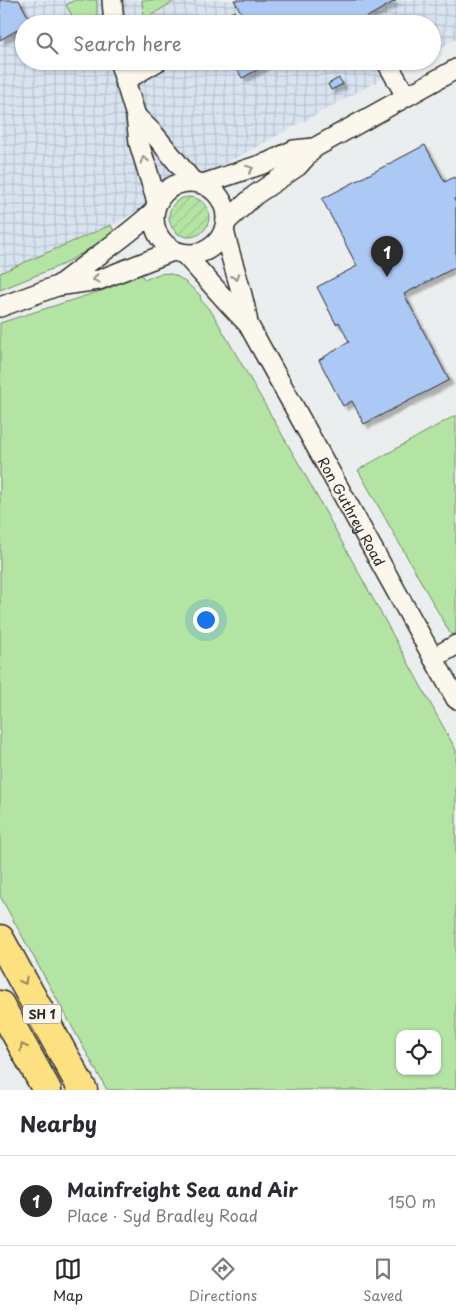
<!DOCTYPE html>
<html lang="en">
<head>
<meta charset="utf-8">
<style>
	:root { --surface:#fff; --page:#f2f2f3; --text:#2b2b33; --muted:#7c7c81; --line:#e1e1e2; --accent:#2b2b2b }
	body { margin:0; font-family:"Playpen Sans",sans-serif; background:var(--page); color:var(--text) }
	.controls { position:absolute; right:15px; bottom:15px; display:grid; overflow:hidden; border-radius:10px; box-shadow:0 1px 4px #0004 }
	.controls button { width:45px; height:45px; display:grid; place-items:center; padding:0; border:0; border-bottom:1px solid var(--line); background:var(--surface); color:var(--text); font:25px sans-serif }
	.you { position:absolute; left:205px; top:619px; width:18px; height:18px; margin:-12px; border:4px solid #fff; border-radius:50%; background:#1a73e8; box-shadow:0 0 0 8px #1a73e833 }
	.badge { display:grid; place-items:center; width:32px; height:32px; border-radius:50%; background:var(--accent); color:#fff; font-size:16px; font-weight:700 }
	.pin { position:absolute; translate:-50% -41px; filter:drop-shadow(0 1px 2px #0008) }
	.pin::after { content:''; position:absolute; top:26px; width:18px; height:15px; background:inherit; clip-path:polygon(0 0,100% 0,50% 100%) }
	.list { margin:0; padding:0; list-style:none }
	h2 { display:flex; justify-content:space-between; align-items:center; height:65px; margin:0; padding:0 20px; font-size:21px }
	h2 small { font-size:16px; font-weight:400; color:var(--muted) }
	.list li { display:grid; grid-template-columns:32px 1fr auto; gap:15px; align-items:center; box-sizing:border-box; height:90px; padding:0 20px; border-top:1px solid var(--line) }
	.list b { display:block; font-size:19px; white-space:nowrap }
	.list p { margin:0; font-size:16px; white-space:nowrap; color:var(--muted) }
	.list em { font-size:16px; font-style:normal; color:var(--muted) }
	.icon { flex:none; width:28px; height:28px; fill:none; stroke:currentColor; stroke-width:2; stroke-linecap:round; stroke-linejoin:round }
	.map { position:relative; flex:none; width:456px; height:1090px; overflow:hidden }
	.search { position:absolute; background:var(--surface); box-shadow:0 1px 4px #0004; left:15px; right:15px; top:15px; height:55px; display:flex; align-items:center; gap:12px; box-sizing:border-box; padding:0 18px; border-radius:28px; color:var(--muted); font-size:19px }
	.sheet { height:155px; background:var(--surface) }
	nav { display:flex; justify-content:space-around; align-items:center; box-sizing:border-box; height:70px; border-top:1px solid var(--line); background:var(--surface); font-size:14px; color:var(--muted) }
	nav a { display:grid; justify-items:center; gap:2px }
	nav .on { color:var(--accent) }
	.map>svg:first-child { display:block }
</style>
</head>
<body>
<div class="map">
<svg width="456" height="1090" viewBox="0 0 456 1090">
	<defs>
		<pattern id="industrial-grid" width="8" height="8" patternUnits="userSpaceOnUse" patternTransform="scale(1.25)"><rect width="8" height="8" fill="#d8e3f0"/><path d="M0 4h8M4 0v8" fill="none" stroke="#bac3ce"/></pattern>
		<pattern id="garden-furrows" width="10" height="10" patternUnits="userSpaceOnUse" patternTransform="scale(1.25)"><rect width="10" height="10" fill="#b4e4a3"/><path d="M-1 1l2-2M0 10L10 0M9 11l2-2" fill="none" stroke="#9bc48c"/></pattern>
		<filter id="shadow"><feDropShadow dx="4.5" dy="4.5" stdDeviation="1" flood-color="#0004"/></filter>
	</defs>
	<rect width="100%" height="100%" fill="#ebeeee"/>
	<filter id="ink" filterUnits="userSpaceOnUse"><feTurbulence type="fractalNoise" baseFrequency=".02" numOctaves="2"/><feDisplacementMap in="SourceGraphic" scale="10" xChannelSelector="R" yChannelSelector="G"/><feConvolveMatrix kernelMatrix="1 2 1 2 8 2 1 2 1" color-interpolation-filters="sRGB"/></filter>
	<g filter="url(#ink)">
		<path fill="url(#industrial-grid)" d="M0,0h456v39l-24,13v-28h-408v37h391l-314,170 -101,42z"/>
		<path fill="#b4e4a3" stroke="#708867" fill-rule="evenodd" d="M75,0h22v20l-14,1 -9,-2 -8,-14z
			M142,0h34l-33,20z
			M111,225l4,8 -51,31 -64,26v-17z
			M140,273l5,7c26,-15 36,-2 55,15l1,5 12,14 90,157 153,279v340h-349l-107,-194v-573l107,-34zM400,1034h37v37h-37z
			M456,415v218l-5,2 -93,-165z"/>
		<path fill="url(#garden-furrows)" stroke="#708867" d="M169 217a20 20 0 1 1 40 0a20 20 0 1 1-40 0Z"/>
		<path fill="#acc8f5" stroke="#2b2b2b" filter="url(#shadow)" d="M0,0h19l12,22 -7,2v2l-24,14z
			M234,0h163l-42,24h-107z
			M234,11l6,13h-28v-1z
			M233,61h28l3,5 -22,12z
			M339,78l4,6 -12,6 -3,-6z
			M425,145l20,37 9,-5 2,3v18l-2,1 2,4v64l-52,27 45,86 -85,44 -12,-23 -9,5 -24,-46 30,-18 -10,-20 -3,2 -19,-37 40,-21 -35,-67z"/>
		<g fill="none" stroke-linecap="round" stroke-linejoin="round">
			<defs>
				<g id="minor">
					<path d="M112,0l2,24"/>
					<path d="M119,61l17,55 3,27 18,59"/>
					<path d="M386,61l20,35"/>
					<path d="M124,81l34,-20"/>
					<path d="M136,116l18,18 39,48"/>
					<circle cx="190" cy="218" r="36"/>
					<path d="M203,184l66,-22 25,-12 20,-2"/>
					<path d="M226,222l29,-27 43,-29 16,-18 142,-79"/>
					<path d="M224,230c7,32 20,62 24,94"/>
					<path id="s1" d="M184,254c22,23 42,48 64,70l208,375"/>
					<path d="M58,286c32,-26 66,-47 96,-75"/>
					<path d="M0,307l57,-21 42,-6 74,-29"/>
					<path d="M433,658l23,-13"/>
				</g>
				<path id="highway" d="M0,939l83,151
					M0,1005l47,85"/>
			</defs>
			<use href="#minor" stroke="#2b2b2b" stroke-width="22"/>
			<use href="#highway" stroke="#2b2b2b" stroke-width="31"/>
			<use href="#minor" stroke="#fbf7ec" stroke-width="19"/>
			<use href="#highway" stroke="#fde080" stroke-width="28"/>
		</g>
		<defs><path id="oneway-chevron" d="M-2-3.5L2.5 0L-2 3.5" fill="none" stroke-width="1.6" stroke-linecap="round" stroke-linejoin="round" transform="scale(1.25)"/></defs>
		<g stroke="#93918c">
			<use href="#oneway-chevron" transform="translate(144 160) rotate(-107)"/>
			<use href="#oneway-chevron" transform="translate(250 169) rotate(-21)"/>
			<use href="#oneway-chevron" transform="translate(236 277) rotate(70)"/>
			<use href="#oneway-chevron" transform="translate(96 279) rotate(165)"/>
		</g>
		<g stroke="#948656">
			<use href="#oneway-chevron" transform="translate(24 981) rotate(61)"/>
			<use href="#oneway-chevron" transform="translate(23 1047) rotate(-119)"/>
		</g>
	</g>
	<g text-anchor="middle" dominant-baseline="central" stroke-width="5" stroke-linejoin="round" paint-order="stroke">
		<rect fill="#fbf7ec" stroke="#696865" stroke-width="1" x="23" y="1004.5" width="38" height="19" rx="4"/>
		<g font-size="12" font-weight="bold" fill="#2b2b2b">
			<text x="42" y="1014">SH 1</text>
		</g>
		<g font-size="14" fill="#2b2b2b" stroke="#fbf7ec">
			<text stroke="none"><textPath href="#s1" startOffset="309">Ron Guthrey Road</textPath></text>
		</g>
	</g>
</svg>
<div class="controls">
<button><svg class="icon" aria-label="locate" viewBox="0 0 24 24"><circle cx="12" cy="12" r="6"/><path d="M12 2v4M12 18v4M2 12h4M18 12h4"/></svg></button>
</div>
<div class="you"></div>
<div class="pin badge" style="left:387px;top:277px">1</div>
<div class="search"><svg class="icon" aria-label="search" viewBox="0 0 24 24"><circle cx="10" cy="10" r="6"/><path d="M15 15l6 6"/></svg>Search here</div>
</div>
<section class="sheet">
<h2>Nearby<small></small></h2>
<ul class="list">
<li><span class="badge">1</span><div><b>Mainfreight Sea and Air</b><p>Place · Syd Bradley Road</p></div><em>150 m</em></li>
</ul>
</section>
<nav>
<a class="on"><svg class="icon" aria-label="map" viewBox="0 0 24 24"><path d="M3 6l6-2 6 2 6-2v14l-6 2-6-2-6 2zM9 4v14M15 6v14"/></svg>Map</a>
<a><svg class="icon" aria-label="directions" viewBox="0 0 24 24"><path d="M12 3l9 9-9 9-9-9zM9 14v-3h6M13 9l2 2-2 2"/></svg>Directions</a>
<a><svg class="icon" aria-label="saved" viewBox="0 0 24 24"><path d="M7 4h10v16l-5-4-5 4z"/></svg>Saved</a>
</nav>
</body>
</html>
